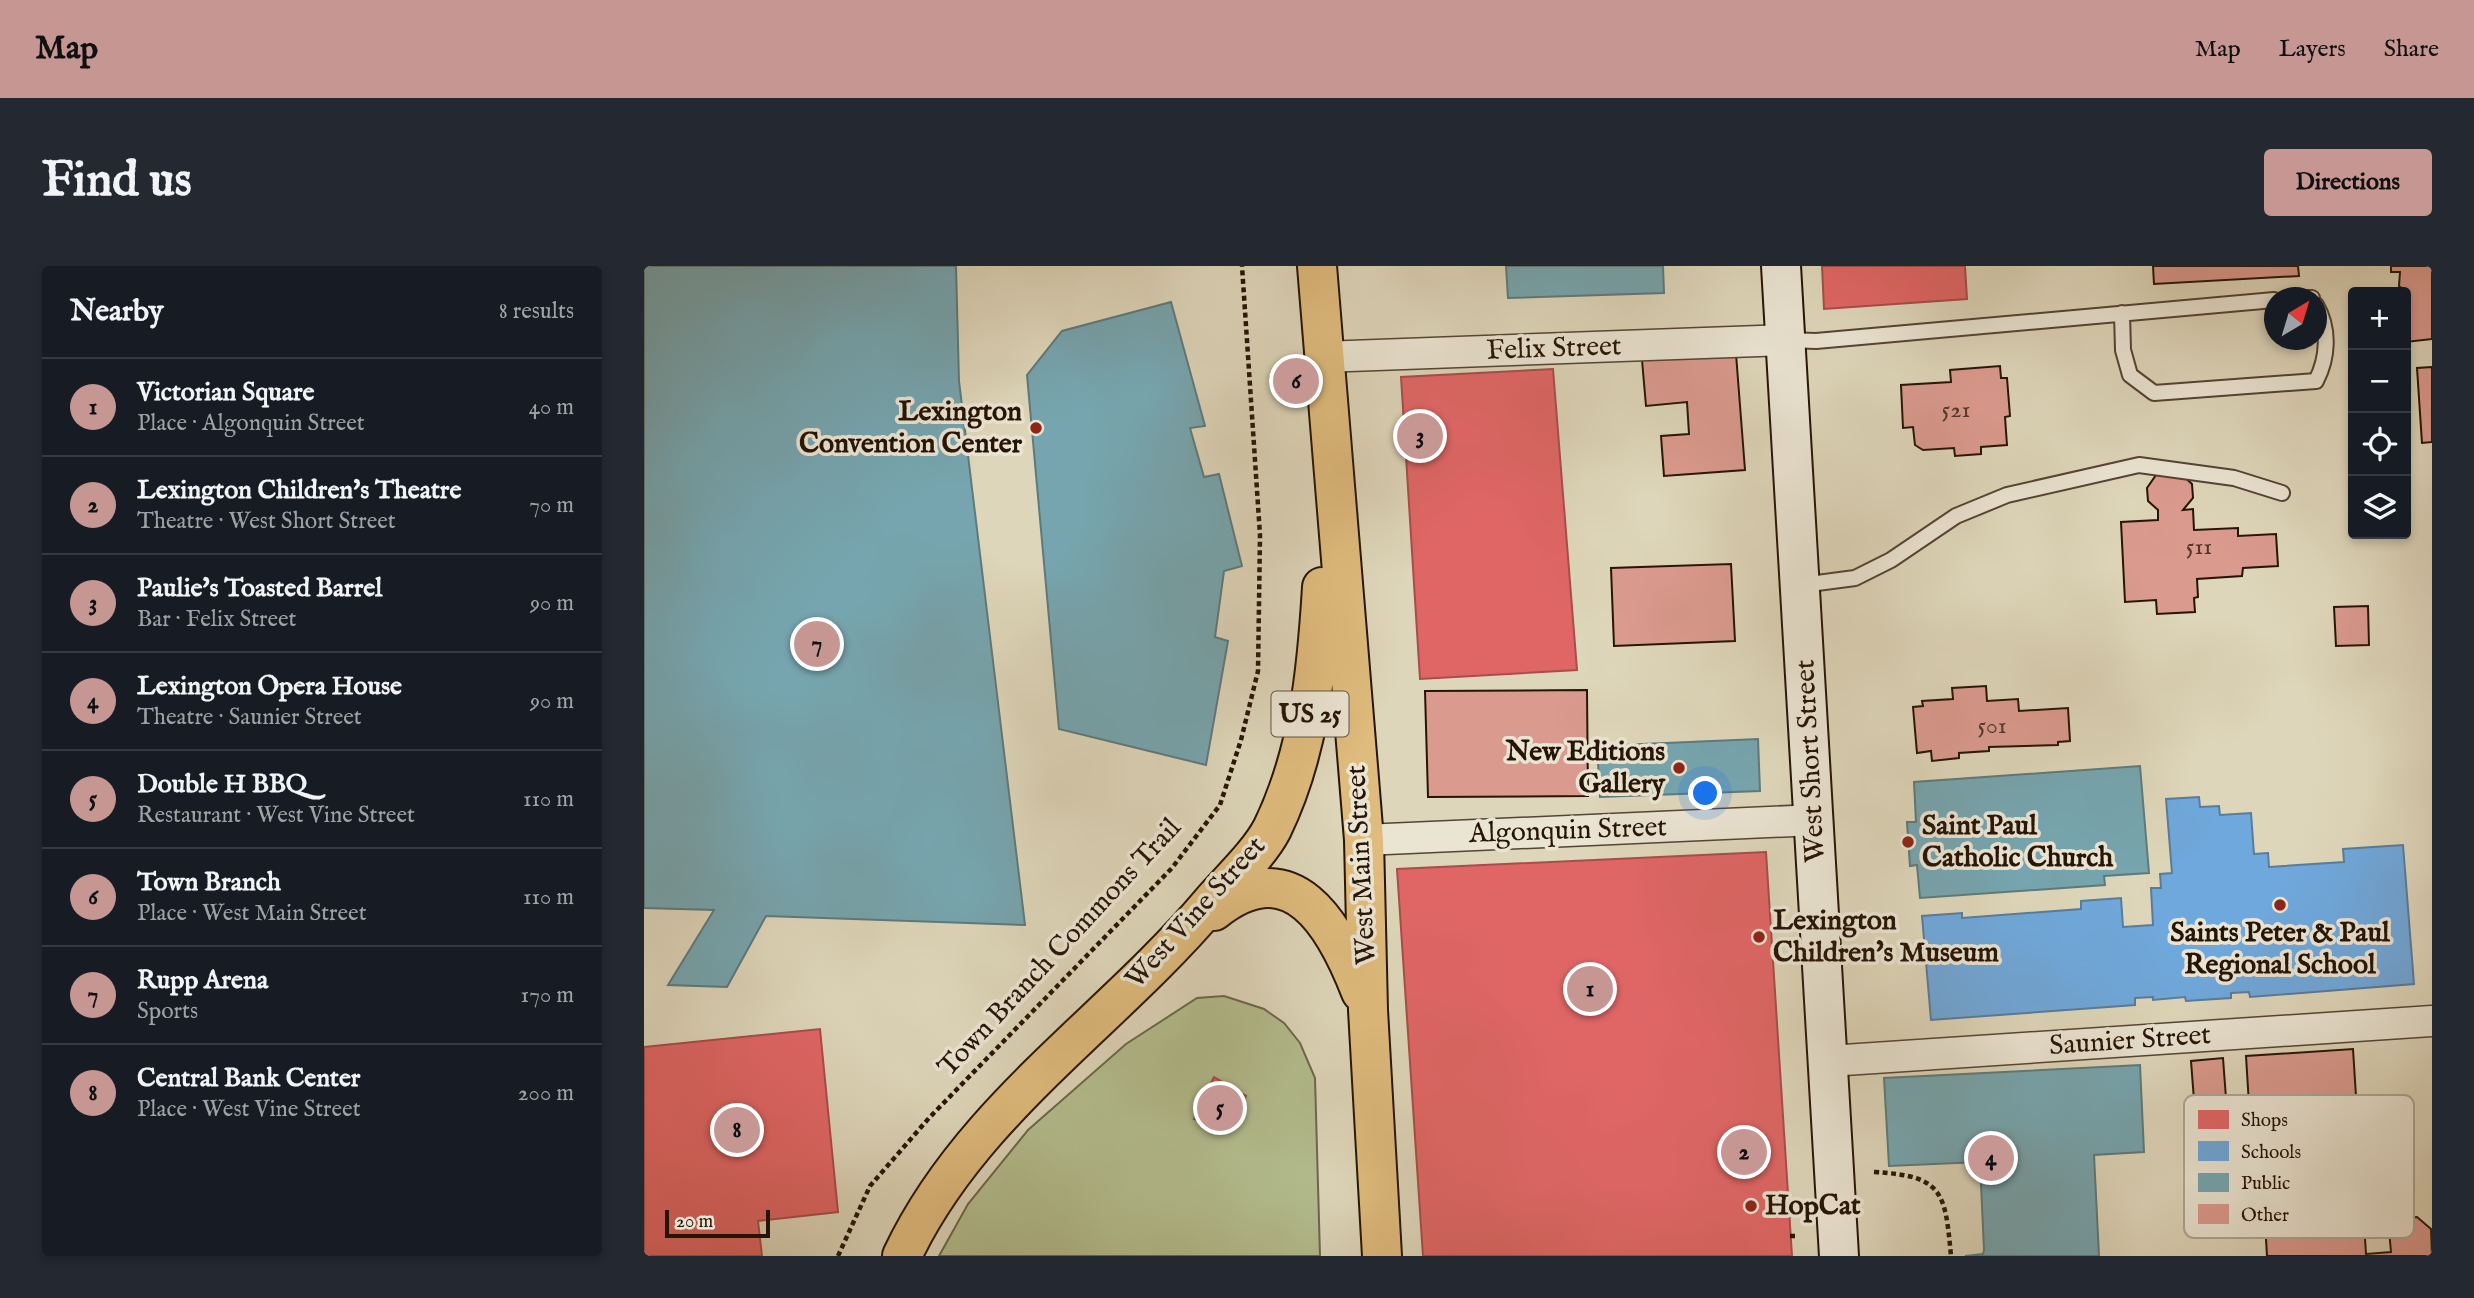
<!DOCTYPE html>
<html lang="en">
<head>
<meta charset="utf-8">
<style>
	:root { --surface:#171b24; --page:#242831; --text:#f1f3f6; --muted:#9ea1a6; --line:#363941; --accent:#c59692 }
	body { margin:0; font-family:"IM FELL English",serif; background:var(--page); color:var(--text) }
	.controls { position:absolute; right:21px; top:21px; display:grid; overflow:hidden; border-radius:7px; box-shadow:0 4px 10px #0003 }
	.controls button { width:63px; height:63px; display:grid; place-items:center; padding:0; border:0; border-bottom:2px solid var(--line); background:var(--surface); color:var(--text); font:35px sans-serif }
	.compass { position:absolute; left:1620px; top:21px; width:63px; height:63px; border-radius:50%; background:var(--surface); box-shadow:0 4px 10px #0003; rotate:38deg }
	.scale { position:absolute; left:21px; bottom:18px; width:105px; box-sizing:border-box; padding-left:7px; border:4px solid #261406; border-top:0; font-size:19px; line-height:24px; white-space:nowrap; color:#261406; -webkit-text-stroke:5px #eae4d2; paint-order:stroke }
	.you { position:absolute; left:1062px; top:528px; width:24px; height:24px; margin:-18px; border:5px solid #fff; border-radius:50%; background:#1a73e8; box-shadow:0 0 0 10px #1a73e833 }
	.badge { display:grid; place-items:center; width:46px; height:46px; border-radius:50%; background:var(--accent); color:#111; font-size:23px; font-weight:700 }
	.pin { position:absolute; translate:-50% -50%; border:4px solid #fff; box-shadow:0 2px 7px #0006 }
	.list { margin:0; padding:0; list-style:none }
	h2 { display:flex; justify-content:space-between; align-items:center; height:91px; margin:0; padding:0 28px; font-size:30px }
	h2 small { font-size:23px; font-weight:400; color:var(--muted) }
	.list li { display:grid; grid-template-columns:46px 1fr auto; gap:21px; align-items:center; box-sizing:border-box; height:98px; padding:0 28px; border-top:2px solid var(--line) }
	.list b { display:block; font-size:26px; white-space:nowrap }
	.list p { margin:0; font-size:23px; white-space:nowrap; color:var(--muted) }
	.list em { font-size:23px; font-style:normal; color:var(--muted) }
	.icon { flex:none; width:38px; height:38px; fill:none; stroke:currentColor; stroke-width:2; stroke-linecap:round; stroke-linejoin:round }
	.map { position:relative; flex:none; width:1788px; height:990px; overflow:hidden; border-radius:7px }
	header { display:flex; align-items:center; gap:42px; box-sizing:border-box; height:98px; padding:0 35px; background:var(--accent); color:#111 }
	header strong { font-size:33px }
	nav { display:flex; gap:38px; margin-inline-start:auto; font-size:24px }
	.intro { display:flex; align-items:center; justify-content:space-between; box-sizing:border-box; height:168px; padding:0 42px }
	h1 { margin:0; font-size:49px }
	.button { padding:18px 32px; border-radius:7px; background:var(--accent); color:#111; font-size:24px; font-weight:700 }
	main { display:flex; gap:42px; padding:0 42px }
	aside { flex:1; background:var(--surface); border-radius:7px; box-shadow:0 4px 10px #0003 }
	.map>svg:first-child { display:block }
</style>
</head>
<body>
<header>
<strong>Map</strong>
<nav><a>Map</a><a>Layers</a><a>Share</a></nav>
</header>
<div class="intro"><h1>Find us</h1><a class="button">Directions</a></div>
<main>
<aside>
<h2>Nearby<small>8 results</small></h2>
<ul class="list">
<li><span class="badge">1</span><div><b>Victorian Square</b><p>Place · Algonquin Street</p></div><em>40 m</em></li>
<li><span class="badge">2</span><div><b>Lexington Children's Theatre</b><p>Theatre · West Short Street</p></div><em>70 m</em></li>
<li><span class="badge">3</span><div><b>Paulie's Toasted Barrel</b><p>Bar · Felix Street</p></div><em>90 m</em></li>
<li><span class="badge">4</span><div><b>Lexington Opera House</b><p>Theatre · Saunier Street</p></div><em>90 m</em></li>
<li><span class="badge">5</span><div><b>Double H BBQ</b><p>Restaurant · West Vine Street</p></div><em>110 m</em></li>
<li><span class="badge">6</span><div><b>Town Branch</b><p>Place · West Main Street</p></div><em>110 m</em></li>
<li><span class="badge">7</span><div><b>Rupp Arena</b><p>Sports</p></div><em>170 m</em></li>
<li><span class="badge">8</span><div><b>Central Bank Center</b><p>Place · West Vine Street</p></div><em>200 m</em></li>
</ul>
</aside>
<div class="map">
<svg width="1788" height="990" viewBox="0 0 1788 990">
	<rect width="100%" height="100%" fill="#ded6ba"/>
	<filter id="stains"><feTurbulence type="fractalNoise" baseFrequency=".00286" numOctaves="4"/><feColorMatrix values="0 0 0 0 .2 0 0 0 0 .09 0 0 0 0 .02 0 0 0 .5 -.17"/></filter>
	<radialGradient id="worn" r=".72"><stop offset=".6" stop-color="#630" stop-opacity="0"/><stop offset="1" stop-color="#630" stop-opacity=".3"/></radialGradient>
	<path fill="#b3bd8e" stroke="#6c684a" stroke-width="2" d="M580,730l40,13 20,14 16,20 15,35 5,178h-381l29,-52 60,-74 98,-86 71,-46z"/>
	<path fill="#e06666" stroke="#a84d49" stroke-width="2" d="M1178,0h143l2,33 -143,10z
		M909,103l24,301 -157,9 -19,-302z
		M1122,586l26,404h-369l-26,-387z
		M176,763l18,183 -80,9 4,35h-118v-209z
		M570,811l32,19 -16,36 -36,-13z"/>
	<path fill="#6fa8dc" stroke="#597c9c" stroke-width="2" d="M1555,531l1,10 19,-1 1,9 31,-2 3,41 14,-1 1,14 75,-5 -1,-13 60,-4 11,139 -164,13 -1,-5 -18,1v5l-45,3 -1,-4 -32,3v-3l-18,1v7l-204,15 -9,-104 40,-3v5l119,-9v-8l40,-3 2,29 30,-2 -2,-37h10l-1,-14 12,-1 -6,-74z"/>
	<path fill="#76a5af" stroke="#5e7a7c" stroke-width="2" d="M0,0h312l3,115 66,544 -259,-9 -39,71 -59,-2 46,-75 -70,-2z
		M862,0h157l1,27 -156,5z
		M527,36l34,124 -15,2 14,49 15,-3 23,92 -18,5 -9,66 13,4 -22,124 -147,-36 -32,-354 35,-44z
		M1114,473l2,52 -160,6 -3,-51z
		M1496,500l9,107 -45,3 1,9 -185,13 -3,-33 -7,1 -3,-44h9l-2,-40z
		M1496,799l4,87 -50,3 5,101h-134l18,-2 1,-4 -4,-88 -91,4 -5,-88z"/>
	<path fill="#db9a8e" stroke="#261406" stroke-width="2" d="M1509,0h145l1,10 -145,8z
		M1747,0h41v73l-26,3v-50l-7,-6 1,-14h-9z
		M1092,88l9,116 -81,6 -3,-40 28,-2 -2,-32 -41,4 -4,-46z
		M1356,100l1,12h6l3,38 -5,1 2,28 -26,2v7l-26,2 -1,-8 -31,2 -8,-5 -2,-18 -10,1 -2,-43 50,-3 -1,-12z
		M1788,101v75l-10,1 -5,-75z
		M1537,208l11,10 1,14 -10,12 10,-1 1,21 44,-2v8l38,-2 2,32 -35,2 -1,8 -45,3 1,18 -4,1 1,14 -38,2 -1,-14 -31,2 -4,-80 37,-2v-10l-10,-9 -1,-13 9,-13z
		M1087,298l4,77 -121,5 -3,-78z
		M1724,340l1,39 -33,1 -2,-39z
		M1342,420l1,15 31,-2 1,12 49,-3 2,33 -12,1v3l-69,2v4l-30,2v5l-27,3 -1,-10 -14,2 -4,-46 10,-1 -1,-5 31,-2 -1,-11z
		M943,424l1,106 -160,1 -3,-106z
		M1709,783l13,205 25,-2 -2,-22 8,-11 20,-2 14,12 1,27h-165l-5,-87h-9l-7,-113z
		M1579,792l7,94 -19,5 -1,-5h-12l-7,-91z"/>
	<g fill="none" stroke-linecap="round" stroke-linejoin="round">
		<defs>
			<path id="service" d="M1657,32h11
				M1478,47l1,37 7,25 24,18 162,-12c12,-23 14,-52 0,-76
				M1143,74l29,1 458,-41
				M1158,319l53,-7 36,-18 65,-44 51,-21 132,-30 95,13 48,15"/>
			<path id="minor" d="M678,91l464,-17
				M720,574l451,-20
				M1185,795l603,-40"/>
			<path id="secondary" d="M1137,0l58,990"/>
			<path id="primary" d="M673,0l47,574 4,170 14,246
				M570,645c78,-62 121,14 147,81
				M258,990c68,-145 208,-233 309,-353 18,-21 48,-49 61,-74 37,-76 45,-158 50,-242"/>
		</defs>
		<use href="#service" stroke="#544433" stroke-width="18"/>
		<use href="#minor" stroke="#544433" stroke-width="33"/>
		<use href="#secondary" stroke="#261406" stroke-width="42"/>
		<use href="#primary" stroke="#261406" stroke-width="42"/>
		<path stroke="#261406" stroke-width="4.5" stroke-dasharray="5 3.5" stroke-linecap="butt" d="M1230,906c69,4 71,19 77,84
			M1146,970h8
			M194,990l32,-70 59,-68 243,-250 48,-63 21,-65 17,-69 2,-136 -18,-269"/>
		<use href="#service" stroke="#eae4d2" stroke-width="14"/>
		<use href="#minor" stroke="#eae4d2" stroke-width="30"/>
		<use href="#secondary" stroke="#eae4d2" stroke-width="38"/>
		<use href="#primary" stroke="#dfbb7d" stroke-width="38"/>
	</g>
	<g fill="#8f2418" stroke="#eae4d2" stroke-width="2.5">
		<circle cx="392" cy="162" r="7"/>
		<circle cx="1035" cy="502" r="7"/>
		<circle cx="1264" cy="576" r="7"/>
		<circle cx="1636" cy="639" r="7"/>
		<circle cx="1115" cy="671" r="7"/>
		<circle cx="1107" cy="940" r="7"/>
	</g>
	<g text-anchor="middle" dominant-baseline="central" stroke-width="7" stroke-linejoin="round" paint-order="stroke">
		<g font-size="24" fill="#533628">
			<text x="1312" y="144">521</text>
			<text x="1555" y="281">511</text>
			<text x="1348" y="460">501</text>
		</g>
		<rect fill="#eae4d2" stroke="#615243" stroke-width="2" x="627.5" y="425.5" width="77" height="45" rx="5"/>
		<g font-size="26" font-weight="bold" fill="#261406">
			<text x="666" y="448">US 25</text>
		</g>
		<g font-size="28" fill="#261406" stroke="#eae4d2">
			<text transform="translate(910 83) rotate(-2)">Felix Street</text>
			<text transform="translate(1167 495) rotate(-93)">West Short Street</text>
			<text transform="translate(924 565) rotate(-2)">Algonquin Street</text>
			<text transform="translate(718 599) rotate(-93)">West Main Street</text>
			<text transform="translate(552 647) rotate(-48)">West Vine Street</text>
			<text transform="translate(416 682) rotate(-47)">Town Branch Commons Trail</text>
			<text transform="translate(1486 775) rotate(-4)">Saunier Street</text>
		</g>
		<g font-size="28" font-weight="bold" fill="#261406" stroke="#eae4d2" text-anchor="start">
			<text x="378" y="146" text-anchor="end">Lexington<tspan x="378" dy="32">Convention Center</tspan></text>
			<text x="1021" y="486" text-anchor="end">New Editions<tspan x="1021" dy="32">Gallery</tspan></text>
			<text x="1278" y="560">Saint Paul<tspan x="1278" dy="32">Catholic Church</tspan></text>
			<text x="1129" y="655">Lexington<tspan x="1129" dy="32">Children's Museum</tspan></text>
			<text x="1636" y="667" text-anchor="middle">Saints Peter &amp; Paul<tspan x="1636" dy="32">Regional School</tspan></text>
			<text x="1121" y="940">HopCat</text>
		</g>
	</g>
	<rect x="1540" y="829" width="230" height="143" rx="10" fill="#eae4d2" stroke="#afa695" stroke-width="2"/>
	<rect x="1554" y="844" width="31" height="19" fill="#e06666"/>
	<rect x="1554" y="875" width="31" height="20" fill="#6fa8dc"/>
	<rect x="1554" y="907" width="31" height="19" fill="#76a5af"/>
	<rect x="1554" y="938" width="31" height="20" fill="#db9a8e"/>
	<g font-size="19" fill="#261406">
		<text x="1597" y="860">Shops</text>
		<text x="1597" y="892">Schools</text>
		<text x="1597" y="923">Public</text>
		<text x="1597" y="955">Other</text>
	</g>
	<rect width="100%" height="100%" filter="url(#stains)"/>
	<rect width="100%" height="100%" fill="url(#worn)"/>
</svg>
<div class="controls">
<button>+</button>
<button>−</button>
<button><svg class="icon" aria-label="locate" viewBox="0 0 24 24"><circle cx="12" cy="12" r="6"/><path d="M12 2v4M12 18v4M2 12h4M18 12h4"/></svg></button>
<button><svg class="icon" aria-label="layers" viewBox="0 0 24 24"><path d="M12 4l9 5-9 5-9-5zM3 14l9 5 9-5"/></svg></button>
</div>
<svg class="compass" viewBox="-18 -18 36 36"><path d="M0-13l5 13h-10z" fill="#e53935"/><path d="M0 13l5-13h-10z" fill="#9ea1a6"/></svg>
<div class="scale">20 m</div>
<div class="you"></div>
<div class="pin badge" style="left:946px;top:723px">1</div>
<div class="pin badge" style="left:1100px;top:886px">2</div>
<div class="pin badge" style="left:776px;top:170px">3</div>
<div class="pin badge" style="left:1347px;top:892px">4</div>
<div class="pin badge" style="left:576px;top:842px">5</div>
<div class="pin badge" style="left:652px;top:115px">6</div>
<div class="pin badge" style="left:173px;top:378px">7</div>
<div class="pin badge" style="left:93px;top:864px">8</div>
</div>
</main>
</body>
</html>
